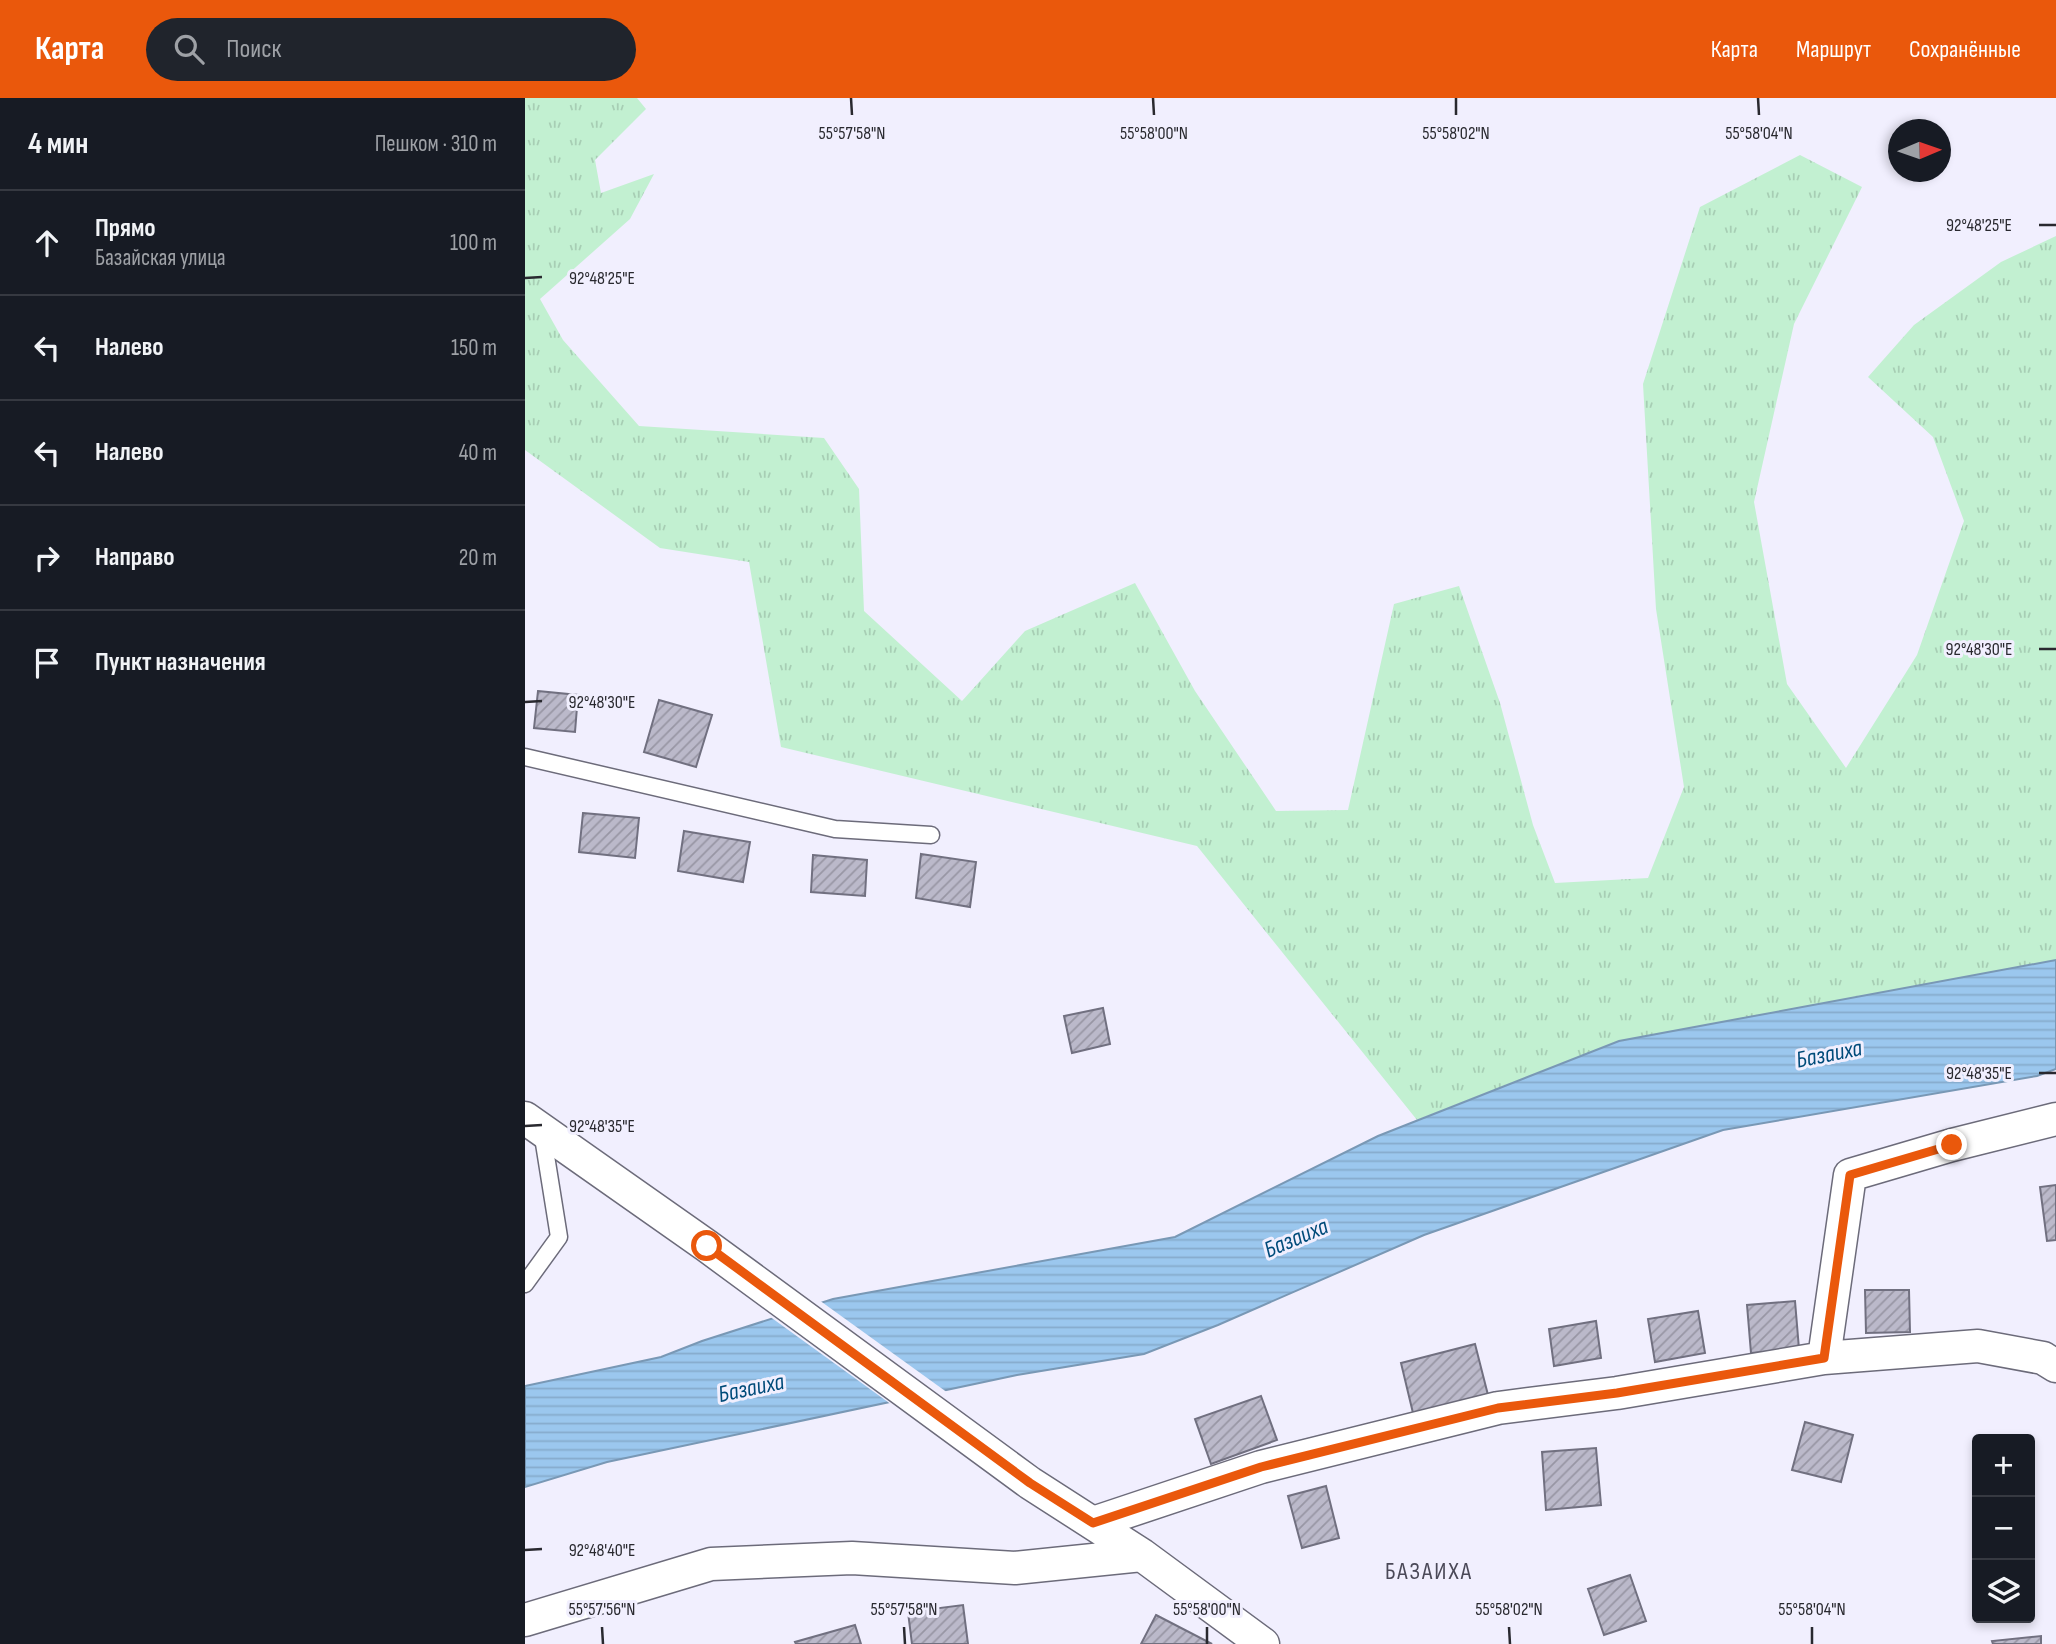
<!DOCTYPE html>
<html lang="ru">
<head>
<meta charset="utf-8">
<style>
	:root { --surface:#171b24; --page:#20242c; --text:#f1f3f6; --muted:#9ea1a6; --line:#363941; --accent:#ea580c }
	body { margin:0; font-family:"Sofia Sans Condensed",sans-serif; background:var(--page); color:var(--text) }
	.controls { position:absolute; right:21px; bottom:21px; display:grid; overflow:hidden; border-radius:7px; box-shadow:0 4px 10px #0003 }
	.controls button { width:63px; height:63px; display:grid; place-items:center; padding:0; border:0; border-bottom:2px solid var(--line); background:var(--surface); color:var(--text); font:35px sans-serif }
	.compass { position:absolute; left:1363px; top:21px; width:63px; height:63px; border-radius:50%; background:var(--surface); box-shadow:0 4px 10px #0003; rotate:88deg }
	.stop { position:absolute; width:21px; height:21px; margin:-16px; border:5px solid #ea580c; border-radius:50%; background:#fff }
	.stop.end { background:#ea580c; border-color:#fff; box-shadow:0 2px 7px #0008 }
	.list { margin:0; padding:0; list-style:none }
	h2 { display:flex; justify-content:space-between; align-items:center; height:91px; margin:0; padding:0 28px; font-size:30px }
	h2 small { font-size:23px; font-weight:400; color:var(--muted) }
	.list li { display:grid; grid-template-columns:46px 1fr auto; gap:21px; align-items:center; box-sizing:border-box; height:105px; padding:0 28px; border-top:2px solid var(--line) }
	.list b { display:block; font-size:26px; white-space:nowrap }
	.list p { margin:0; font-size:23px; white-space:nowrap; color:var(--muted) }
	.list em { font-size:23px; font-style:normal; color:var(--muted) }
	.icon { flex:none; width:38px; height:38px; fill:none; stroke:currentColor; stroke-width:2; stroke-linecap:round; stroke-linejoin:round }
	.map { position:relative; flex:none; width:1531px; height:1546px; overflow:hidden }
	header { display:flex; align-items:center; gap:42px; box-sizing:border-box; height:98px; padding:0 35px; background:var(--accent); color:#fff }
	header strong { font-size:33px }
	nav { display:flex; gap:38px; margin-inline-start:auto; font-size:24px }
	.search { width:490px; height:63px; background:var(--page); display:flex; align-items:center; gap:18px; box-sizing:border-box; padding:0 24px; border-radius:38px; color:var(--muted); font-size:26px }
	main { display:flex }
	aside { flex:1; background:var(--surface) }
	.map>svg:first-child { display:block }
</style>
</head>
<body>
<header>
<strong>Карта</strong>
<div class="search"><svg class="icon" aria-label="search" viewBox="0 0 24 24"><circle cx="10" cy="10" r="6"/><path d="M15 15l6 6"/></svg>Поиск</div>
<nav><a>Карта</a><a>Маршрут</a><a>Сохранённые</a></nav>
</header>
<main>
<aside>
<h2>4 мин<small>Пешком · 310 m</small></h2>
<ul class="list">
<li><svg class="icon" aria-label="ahead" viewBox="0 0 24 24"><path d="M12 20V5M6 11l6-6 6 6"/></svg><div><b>Прямо</b><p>Базайская улица</p></div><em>100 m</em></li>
<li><svg class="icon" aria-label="left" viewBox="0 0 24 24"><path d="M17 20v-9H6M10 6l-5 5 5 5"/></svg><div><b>Налево</b></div><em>150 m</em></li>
<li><svg class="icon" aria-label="left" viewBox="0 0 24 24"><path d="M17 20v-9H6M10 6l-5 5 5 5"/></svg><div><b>Налево</b></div><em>40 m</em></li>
<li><svg class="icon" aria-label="right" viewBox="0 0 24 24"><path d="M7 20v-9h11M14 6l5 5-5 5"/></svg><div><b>Направо</b></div><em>20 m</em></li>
<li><svg class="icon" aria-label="arrive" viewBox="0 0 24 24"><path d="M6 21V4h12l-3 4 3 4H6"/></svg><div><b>Пункт назначения</b></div></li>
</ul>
</aside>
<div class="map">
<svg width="1531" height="1546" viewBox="0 0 1531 1546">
	<defs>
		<pattern id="grass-tufts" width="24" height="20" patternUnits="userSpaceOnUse" patternTransform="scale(1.75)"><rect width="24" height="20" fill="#c2f0d1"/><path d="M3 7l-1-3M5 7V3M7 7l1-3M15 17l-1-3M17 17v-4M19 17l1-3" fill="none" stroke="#a7ceb4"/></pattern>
		<pattern id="water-rules" width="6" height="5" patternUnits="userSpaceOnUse" patternTransform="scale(1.75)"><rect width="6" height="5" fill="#9bc7ee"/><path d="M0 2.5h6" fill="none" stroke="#86abcc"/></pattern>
		<pattern id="building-hatch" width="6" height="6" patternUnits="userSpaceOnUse" patternTransform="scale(1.75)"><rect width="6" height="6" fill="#bbb9ca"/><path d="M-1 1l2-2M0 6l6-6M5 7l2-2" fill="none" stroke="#9896a4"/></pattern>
	</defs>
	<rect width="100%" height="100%" fill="#f1effe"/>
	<path fill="url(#grass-tufts)" d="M0,0h112l9,11 -51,51 6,33 53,-19 -24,45 -90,80 23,41 76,86 185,12 35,51 5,122 98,90 63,-70 110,-48 60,108 81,120 72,-1 46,-206 65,-18 41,117 33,122 22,58 93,-5 36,-91 -28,-178 -13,-225 57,-177 100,-52 62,32 -68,137 -40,178 33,182 59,84 71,-113 47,-134 -31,-84 -65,-60 46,-52 87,-63 55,-26v724l-437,81 -202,79 -220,-274 -416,-99 -32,-185 -89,-14 -135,-98z"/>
	<path fill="url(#water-rules)" stroke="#7998b5" stroke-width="2" d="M1531,862v109l-19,7 -314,54 -299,105 -206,90 -74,29 -127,21 -410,87 -82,25v-101l136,-29 41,-16 131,-42 342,-62 203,-101 241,-95z"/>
	<path fill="#f1effe" d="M294,1202l129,93 -56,12 -123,-89z"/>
	<path fill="url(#building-hatch)" stroke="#717080" stroke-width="2" d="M13,593l40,4 -3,37 -41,-4z
		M134,602l53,15 -16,52 -52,-15z
		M58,715l56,5 -4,40 -56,-6z
		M159,733l66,11 -7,40 -65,-11z
		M396,756l55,8 -6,45 -54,-9z
		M288,757l54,5 -2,36 -54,-4z
		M578,910l7,36 -38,9 -8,-37z
		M1531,1087v55l-9,1 -7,-54z
		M1340,1192h44l1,42 -44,1z
		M1270,1203l4,48 -48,4 -4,-48z
		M1173,1213l7,42 -50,9 -7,-43z
		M1071,1223l5,37 -47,8 -5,-37z
		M950,1246l13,51 -75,18 -12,-50z
		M736,1298l16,44 -66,24 -16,-45z
		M1280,1324l48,13 -12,47 -49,-12z
		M1071,1350l5,57 -55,5 -4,-58z
		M801,1388l13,52 -37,10 -14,-52z
		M1105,1477l16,46 -42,14 -16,-46z
		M438,1507l5,39h-56l-4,-32z
		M631,1517l56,29h-71z
		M330,1527l6,19h-65l-1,-2z
		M1516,1538v8h-48l-1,-3z"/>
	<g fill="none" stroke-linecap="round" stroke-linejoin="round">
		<defs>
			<path id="service" d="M0,659l310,72 96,6
				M0,1186l34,-47 -17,-106"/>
			<path id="minor" d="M0,1020l182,128 323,237 112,72 121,89
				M1299,1260l26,-183 102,-30 104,-26
				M568,1425l168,-56 237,-59 119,-15 207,-35 154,-12 65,12 13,8
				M0,1522l186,-56 141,-6 163,10 127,-13"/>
		</defs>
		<use href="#service" stroke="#6c6b7a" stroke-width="19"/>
		<use href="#minor" stroke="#6c6b7a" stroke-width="35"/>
		<use href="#service" stroke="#fff" stroke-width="16"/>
		<use href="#minor" stroke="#fff" stroke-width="32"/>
	</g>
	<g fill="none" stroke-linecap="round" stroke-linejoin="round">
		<path stroke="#ea580c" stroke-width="9" d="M182,1148l323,237 63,40 168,-56 237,-59 119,-15 207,-35 26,-183 102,-30"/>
	</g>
	<path fill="none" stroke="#29292f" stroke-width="2.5" d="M326,0l1,17M628,0l1,17M931,0v17M1233,0l1,17M1514,127h17M0,180l17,-1M1514,551h17M0,604l17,-1M1514,975h17M0,1028l17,-1M0,1452l17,-1M77,1529l1,17M379,1529l1,17M682,1529v17M984,1529l1,17M1287,1529v17"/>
	<g text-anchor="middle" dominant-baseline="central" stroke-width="6" stroke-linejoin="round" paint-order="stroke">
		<g font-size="24" font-style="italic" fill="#004b7a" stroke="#f1effe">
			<text transform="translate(1304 956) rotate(-11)">Базаиха</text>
			<text transform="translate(771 1140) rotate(-23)">Базаиха</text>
			<text transform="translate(226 1290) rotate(-12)">Базаиха</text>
		</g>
		<g font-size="24" letter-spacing="2" fill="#4b4958" stroke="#f1effe">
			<text x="904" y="1473">БАЗАИХА</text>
		</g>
	</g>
	<g font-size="18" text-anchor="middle" fill="#29292f" stroke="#f1effe" stroke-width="6" stroke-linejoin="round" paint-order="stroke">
		<text x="327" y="41">55°57'58"N</text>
		<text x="629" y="41">55°58'00"N</text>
		<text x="931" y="41">55°58'02"N</text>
		<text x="1234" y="41">55°58'04"N</text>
		<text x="1454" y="133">92°48'25"E</text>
		<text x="77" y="186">92°48'25"E</text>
		<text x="1454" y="557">92°48'30"E</text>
		<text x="77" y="610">92°48'30"E</text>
		<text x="1454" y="981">92°48'35"E</text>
		<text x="77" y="1034">92°48'35"E</text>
		<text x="77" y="1458">92°48'40"E</text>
		<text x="77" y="1517">55°57'56"N</text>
		<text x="379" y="1517">55°57'58"N</text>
		<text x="682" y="1517">55°58'00"N</text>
		<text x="984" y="1517">55°58'02"N</text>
		<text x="1287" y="1517">55°58'04"N</text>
	</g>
</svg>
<div class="controls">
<button>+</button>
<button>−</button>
<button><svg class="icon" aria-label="layers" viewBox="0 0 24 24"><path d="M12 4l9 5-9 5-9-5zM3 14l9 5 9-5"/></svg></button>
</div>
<svg class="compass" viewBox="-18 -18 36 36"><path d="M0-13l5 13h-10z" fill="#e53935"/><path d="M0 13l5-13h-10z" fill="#9ea1a6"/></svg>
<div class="stop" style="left:182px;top:1148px"></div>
<div class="stop end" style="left:1427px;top:1047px"></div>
</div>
</main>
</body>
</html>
